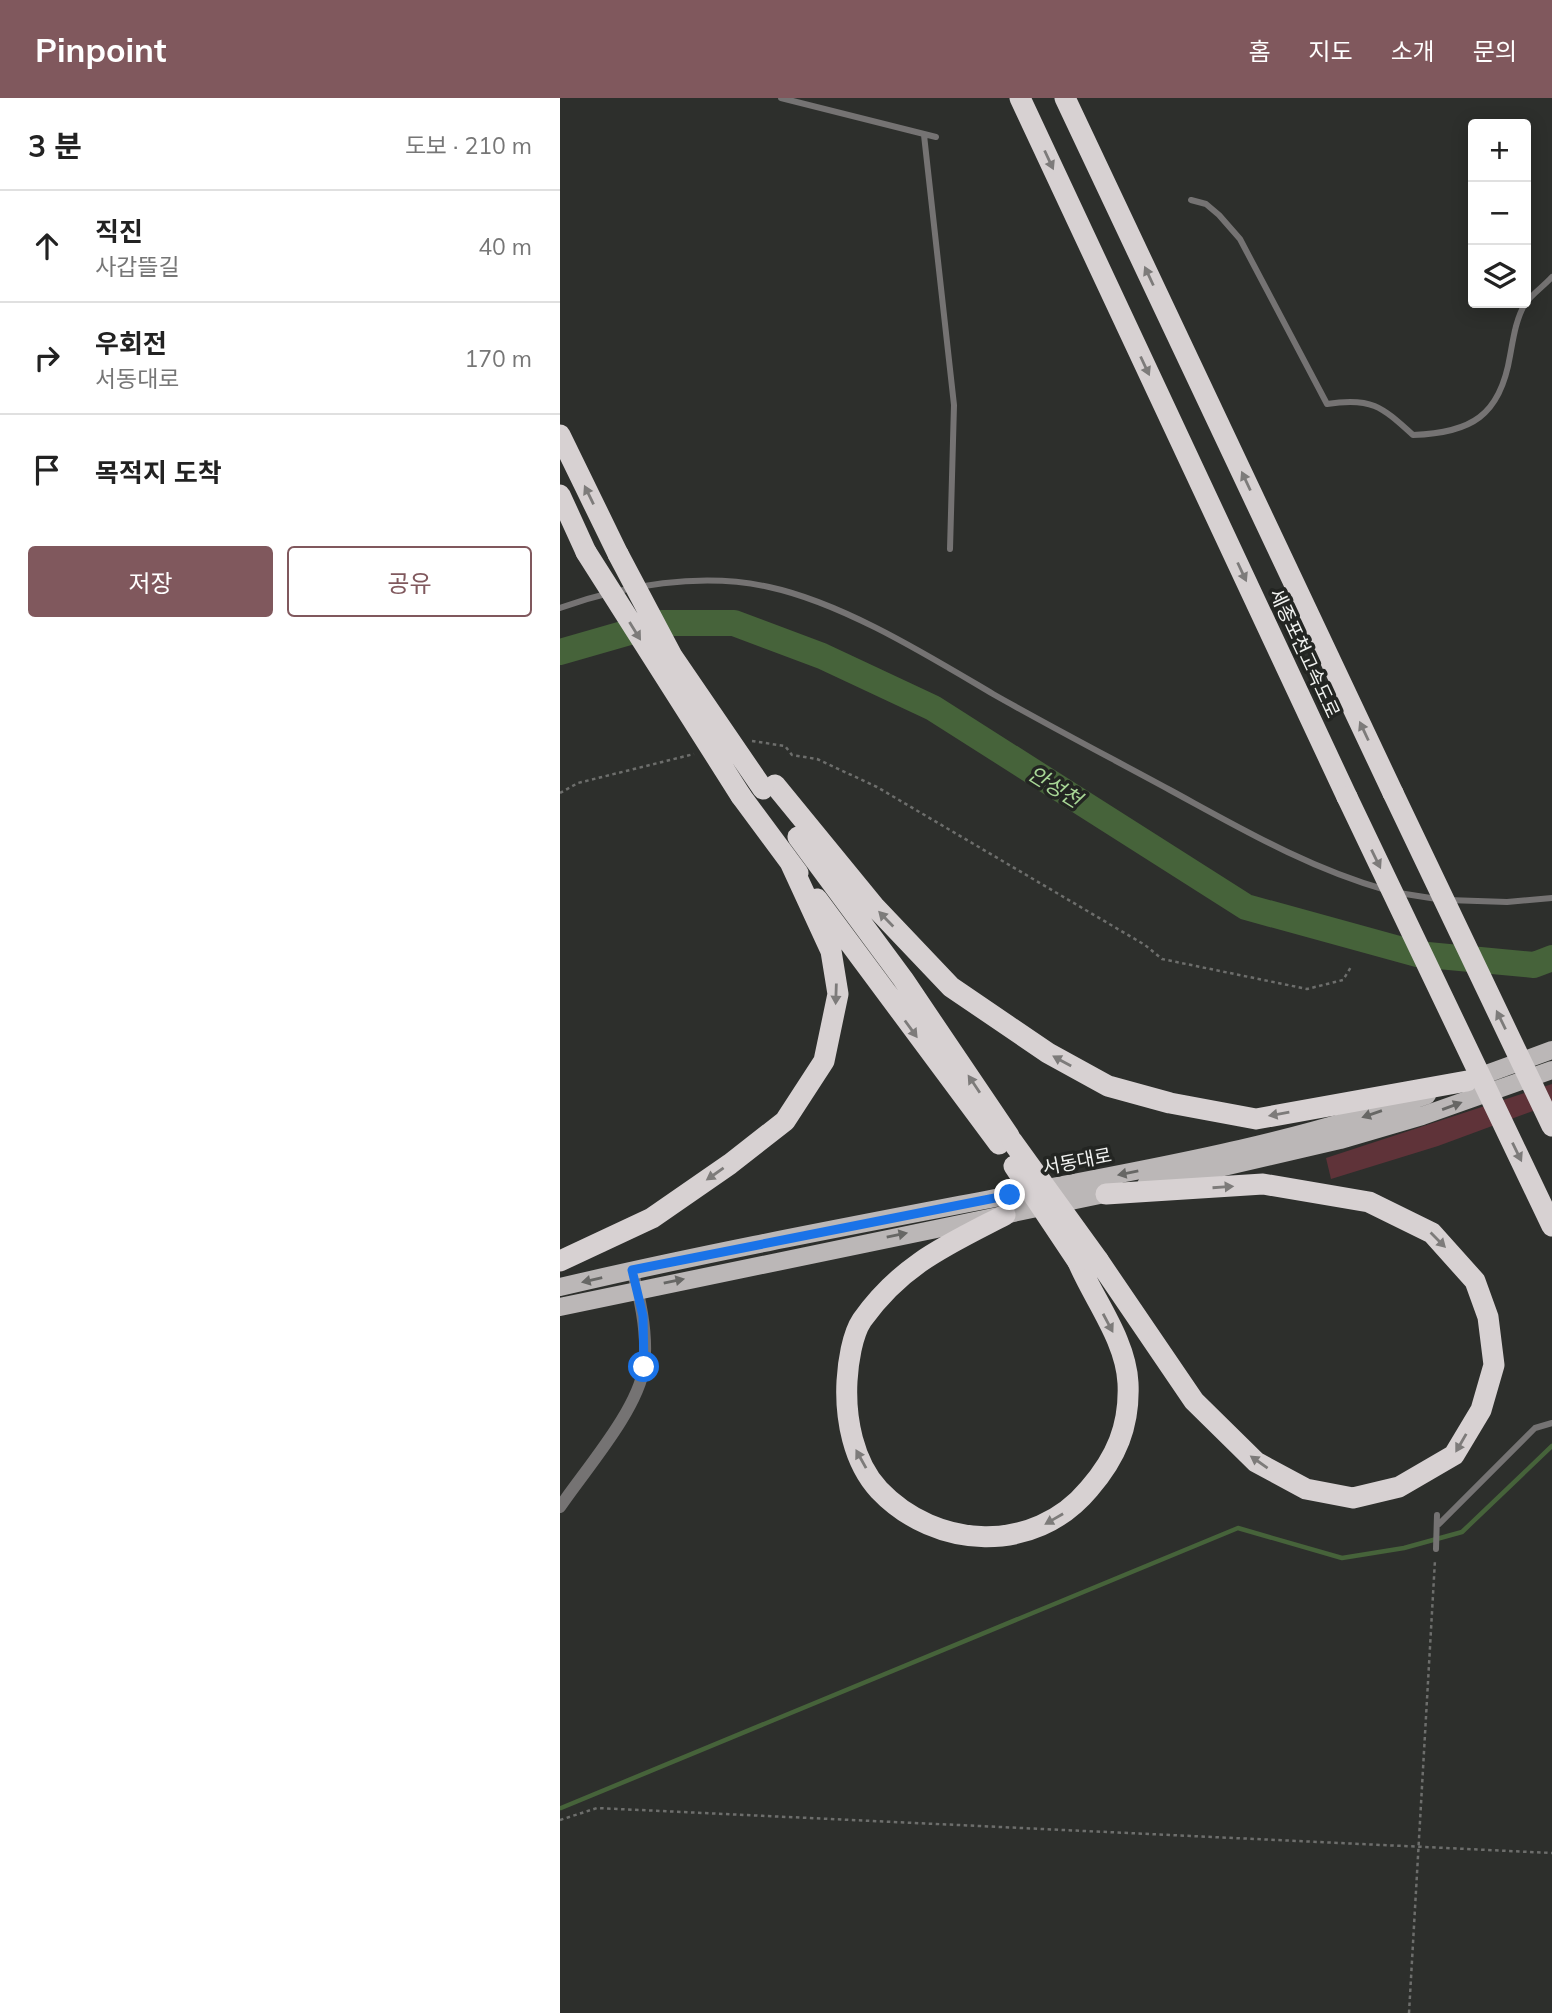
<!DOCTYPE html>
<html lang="ko">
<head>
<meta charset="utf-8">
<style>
	:root { --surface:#fff; --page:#f2f2f2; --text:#222; --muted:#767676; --line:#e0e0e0; --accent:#80585d }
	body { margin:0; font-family:Mulish,"Noto Sans KR",sans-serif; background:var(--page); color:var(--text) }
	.controls { position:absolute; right:21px; top:21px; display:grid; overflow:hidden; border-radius:7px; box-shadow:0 4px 18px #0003 }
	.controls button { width:63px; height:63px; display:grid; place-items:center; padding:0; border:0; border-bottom:2px solid var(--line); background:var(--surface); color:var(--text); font:35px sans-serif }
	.stop { position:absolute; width:21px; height:21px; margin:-16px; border:5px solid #1a73e8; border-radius:50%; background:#fff }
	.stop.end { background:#1a73e8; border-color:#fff; box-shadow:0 2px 7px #0008 }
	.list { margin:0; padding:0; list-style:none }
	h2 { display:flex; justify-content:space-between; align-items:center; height:91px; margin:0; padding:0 28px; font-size:30px }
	h2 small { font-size:23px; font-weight:400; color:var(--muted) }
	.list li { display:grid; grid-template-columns:46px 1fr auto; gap:21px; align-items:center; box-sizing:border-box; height:112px; padding:0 28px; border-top:2px solid var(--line) }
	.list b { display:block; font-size:26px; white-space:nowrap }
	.list p { margin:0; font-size:23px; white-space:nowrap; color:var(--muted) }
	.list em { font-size:23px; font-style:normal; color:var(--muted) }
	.actions { display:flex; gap:14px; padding:21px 28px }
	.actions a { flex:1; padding:16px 0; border:2px solid var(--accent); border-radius:7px; text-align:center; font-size:24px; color:var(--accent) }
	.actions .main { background:var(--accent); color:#fff }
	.icon { flex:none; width:38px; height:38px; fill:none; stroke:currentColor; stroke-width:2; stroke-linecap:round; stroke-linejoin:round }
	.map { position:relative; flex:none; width:992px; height:1915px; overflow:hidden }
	header { display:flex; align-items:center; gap:42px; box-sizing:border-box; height:98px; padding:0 35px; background:var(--accent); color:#fff }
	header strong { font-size:33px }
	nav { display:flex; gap:38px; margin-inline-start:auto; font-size:24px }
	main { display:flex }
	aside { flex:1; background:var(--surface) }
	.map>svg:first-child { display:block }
</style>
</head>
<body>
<header>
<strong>Pinpoint</strong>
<nav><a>홈</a><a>지도</a><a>소개</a><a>문의</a></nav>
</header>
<main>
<aside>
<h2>3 분<small>도보 · 210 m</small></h2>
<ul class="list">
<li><svg class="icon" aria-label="ahead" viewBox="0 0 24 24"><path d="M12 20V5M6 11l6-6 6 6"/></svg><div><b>직진</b><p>사갑뜰길</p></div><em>40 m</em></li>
<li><svg class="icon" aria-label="right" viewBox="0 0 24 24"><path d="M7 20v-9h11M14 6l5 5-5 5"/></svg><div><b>우회전</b><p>서동대로</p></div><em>170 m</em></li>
<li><svg class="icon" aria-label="arrive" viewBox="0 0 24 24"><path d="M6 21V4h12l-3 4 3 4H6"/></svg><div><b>목적지 도착</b></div></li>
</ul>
<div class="actions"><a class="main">저장</a><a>공유</a></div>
</aside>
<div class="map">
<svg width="992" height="1915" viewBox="0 0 992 1915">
	<rect width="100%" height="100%" fill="#2d2f2c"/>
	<path fill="#5f3339" d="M992,986v20l-114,42 -107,33 -5,-21z"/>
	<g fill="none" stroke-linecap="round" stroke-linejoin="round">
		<path stroke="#46633a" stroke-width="4.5" d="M1,1710l677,-280 104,30 62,-10 58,-16 90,-86"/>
		<path stroke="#46633a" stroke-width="26" d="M0,554l101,-29h73l88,33 111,52 313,199 171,47 117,11 18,-7"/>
		<path stroke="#6d6e6c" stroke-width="2.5" stroke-dasharray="3.5 3.5" stroke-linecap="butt" d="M192,643l33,5 7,9 25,4 60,28 268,158 17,14 145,30 36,-9 8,-13
			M0,695l18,-10 116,-29
			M0,1722l37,-12 955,45
			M849,1915l26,-453"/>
		<path stroke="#757373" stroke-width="6" d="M221,0l155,39
			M364,37l30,270 -4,144
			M631,102l15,4 13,11 21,24 87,165c44,-7 54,2 86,31 58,-2 87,-19 97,-79 3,-16 6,-38 15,-52 7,-10 19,-18 27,-27
			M0,510c63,-23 142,-36 209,-21 74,16 158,68 224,107 58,33 118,64 177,96 70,38 138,78 216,100
			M839,795l38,6
			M888,802l59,2 45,-4
			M877,1428l98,-98 17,-5
			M876,1451l1,-34"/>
		<path stroke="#757373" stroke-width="12" d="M0,1409c25,-37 78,-97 84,-140 4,-31 -3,-66 -12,-97"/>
		<path stroke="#bbb7b7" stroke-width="18" d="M910,982l82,-30
			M586,1087l194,-45 82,-24 130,-46
			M0,1189c158,-37 317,-66 477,-97 132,-25 263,-49 390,-95
			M0,1209l559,-116"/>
		<path stroke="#d7d1d2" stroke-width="21" d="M460,0l327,699
			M505,0l328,695
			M0,337l58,119
			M0,397l26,57
			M215,687l99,121 77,81 97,66 60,33 62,17 86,16 211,-38
			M181,698l57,77
			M238,739l105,142 106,157
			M257,801l182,245
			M445,1117c-58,30 -103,49 -143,105 -10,15 -14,43 -15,61 -2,37 6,81 32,109 57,60 155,65 210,-1 27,-31 41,-63 39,-106 -2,-43 -34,-83 -50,-121
			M538,1162l96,141 62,61 50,27 47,9 46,-11 55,-32 27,-45 13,-45 -6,-48 -13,-36 -43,-48 -63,-31 -106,-18 -157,10
			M0,1163l92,-43 78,-54 55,-43 39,-60 14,-67 -7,-43 -41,-89"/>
		<path stroke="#d7d1d2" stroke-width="21" d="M26,454l155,244
			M58,456l54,102 91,133
			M833,695l159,333
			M787,699l205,429
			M452,1043l86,119
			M454,1068l64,96"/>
	</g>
	<defs><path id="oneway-solid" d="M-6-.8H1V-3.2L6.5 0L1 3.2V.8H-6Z" transform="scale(1.75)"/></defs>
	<g fill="#7d7b7a">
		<use href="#oneway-solid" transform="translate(489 62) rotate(65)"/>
		<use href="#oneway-solid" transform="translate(589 178) rotate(-115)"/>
		<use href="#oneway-solid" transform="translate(585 268) rotate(65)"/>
		<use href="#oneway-solid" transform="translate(686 383) rotate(-115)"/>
		<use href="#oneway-solid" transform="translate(29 397) rotate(-116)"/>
		<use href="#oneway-solid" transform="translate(682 474) rotate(65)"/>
		<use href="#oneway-solid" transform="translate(75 533) rotate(58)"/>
		<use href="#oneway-solid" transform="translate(804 633) rotate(-115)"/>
		<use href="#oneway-solid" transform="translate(816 761) rotate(64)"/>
		<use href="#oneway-solid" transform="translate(326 821) rotate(-134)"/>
		<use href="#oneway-solid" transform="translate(276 896) rotate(92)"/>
		<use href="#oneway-solid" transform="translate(941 922) rotate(-116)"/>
		<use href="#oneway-solid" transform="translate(351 931) rotate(54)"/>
		<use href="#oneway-solid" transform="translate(502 963) rotate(-151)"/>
		<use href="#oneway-solid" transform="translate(414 986) rotate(-124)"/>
		<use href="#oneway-solid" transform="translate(719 1016) rotate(170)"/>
		<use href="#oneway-solid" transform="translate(957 1054) rotate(64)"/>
		<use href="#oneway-solid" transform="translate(155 1076) rotate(145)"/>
		<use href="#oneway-solid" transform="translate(663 1089) rotate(-4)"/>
		<use href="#oneway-solid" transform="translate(878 1142) rotate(45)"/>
		<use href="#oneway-solid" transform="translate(548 1225) rotate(62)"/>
		<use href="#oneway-solid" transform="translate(901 1345) rotate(120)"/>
		<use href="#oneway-solid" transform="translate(301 1361) rotate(-119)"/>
		<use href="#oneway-solid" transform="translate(699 1364) rotate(-145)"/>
		<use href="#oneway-solid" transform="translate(494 1421) rotate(150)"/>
	</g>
	<g fill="#676765">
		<use href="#oneway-solid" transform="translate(892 1008) rotate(-20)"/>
		<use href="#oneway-solid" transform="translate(812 1016) rotate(161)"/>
		<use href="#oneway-solid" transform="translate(568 1075) rotate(169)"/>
		<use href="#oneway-solid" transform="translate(337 1137) rotate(-11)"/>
		<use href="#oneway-solid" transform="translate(32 1182) rotate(167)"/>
		<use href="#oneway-solid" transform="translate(114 1183) rotate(-12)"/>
	</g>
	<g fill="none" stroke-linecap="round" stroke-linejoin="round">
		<path stroke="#1a73e8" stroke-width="9" d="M84,1269l-1,-51 -11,-46 378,-75"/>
	</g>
	<g text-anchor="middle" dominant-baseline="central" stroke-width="7" stroke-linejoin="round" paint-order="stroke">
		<g font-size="19" fill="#f1f2f0" stroke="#232522">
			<text transform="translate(745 555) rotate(65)">세종포천고속도로</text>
			<text transform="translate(517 1063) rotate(-11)">서동대로</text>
		</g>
		<g font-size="21" font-style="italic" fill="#a8d796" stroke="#232522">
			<text transform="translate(495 688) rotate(32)">안성천</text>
		</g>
	</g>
</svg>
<div class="controls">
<button>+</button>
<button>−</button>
<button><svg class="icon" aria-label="layers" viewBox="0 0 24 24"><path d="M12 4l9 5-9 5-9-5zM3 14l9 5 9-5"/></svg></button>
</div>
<div class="stop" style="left:84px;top:1269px"></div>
<div class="stop end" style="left:450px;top:1097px"></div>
</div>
</main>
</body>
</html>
